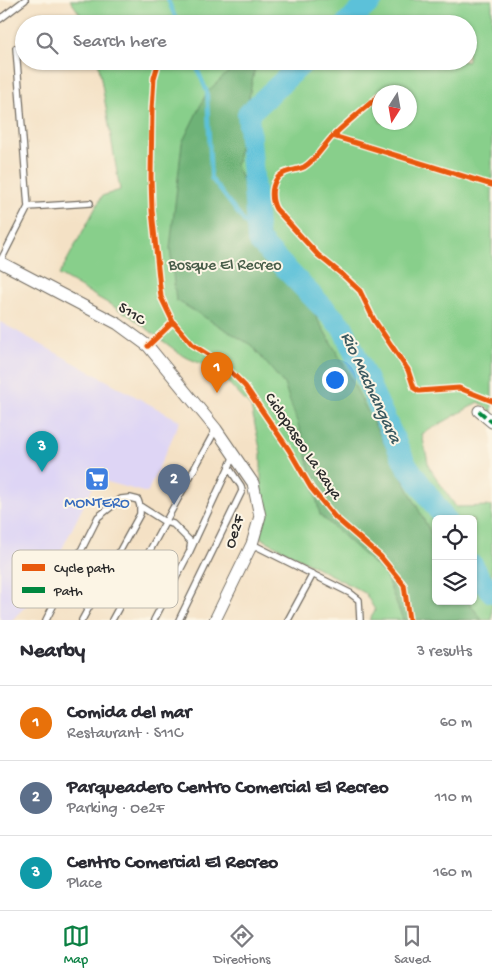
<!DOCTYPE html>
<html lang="en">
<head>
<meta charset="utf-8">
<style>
	:root { --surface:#fff; --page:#f2f2f3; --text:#2b2b33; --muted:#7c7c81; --line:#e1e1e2; --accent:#0b8043 }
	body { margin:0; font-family:"Gochi Hand",sans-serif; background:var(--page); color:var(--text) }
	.controls { position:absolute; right:15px; bottom:15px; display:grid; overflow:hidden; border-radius:8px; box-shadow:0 1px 4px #0004 }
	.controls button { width:45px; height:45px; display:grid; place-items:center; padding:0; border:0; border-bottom:1px solid var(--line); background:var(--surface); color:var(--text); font:25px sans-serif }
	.compass { position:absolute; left:372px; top:85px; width:45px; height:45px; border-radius:50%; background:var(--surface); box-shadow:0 1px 4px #0004; rotate:191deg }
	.you { position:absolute; left:334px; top:379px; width:18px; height:18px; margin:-12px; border:4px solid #fff; border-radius:50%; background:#1a73e8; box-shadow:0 0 0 8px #1a73e833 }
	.badge { display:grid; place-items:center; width:32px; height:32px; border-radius:50%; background:var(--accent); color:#fff; font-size:16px; font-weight:700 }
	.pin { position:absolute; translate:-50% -41px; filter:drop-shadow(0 1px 2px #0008) }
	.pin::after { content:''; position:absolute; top:26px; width:18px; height:15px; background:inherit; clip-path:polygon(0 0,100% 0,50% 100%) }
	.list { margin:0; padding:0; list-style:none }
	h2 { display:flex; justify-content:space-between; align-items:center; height:65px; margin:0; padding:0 20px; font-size:21px }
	h2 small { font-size:16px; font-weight:400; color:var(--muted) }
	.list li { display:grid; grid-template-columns:32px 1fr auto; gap:15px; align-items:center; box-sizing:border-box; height:75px; padding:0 20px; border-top:1px solid var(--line) }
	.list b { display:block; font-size:19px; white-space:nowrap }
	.list p { margin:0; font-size:16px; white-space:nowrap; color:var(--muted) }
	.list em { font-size:16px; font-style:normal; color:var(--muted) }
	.icon { flex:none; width:28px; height:28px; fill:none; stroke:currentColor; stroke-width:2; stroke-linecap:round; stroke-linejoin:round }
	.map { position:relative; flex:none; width:492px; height:620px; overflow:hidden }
	.search { position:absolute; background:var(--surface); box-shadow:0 1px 4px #0004; left:15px; right:15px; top:15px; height:55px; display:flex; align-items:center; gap:12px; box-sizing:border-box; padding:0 18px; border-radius:28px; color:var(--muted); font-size:19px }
	.sheet { height:290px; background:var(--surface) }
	nav { display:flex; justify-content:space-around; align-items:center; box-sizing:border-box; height:70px; border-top:1px solid var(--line); background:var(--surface); font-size:14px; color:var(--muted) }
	nav a { display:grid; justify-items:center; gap:2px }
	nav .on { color:var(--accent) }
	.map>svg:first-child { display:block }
</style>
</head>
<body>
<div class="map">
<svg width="492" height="620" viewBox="0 0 492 620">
	<rect width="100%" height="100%" fill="#fcf5e5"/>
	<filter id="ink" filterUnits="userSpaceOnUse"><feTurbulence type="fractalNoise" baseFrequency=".02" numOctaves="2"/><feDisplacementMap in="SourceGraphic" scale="10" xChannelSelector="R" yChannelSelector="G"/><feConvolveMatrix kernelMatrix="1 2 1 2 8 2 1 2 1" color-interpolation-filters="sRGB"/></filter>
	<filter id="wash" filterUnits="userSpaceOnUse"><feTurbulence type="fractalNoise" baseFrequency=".0096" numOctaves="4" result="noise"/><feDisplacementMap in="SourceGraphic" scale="20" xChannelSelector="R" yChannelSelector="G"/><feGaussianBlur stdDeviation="1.12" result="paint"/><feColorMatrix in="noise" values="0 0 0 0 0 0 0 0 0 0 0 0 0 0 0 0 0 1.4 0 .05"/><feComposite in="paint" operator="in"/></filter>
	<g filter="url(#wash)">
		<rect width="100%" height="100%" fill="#f4e1c5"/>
		<path fill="#ded5f5" d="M0,322l180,99 -33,72 -50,-14 -55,110 -30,31h-12z"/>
		<path fill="#88cf8b" stroke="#5a7d5b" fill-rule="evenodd" d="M70,0h422v412l-13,-10 -57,32 7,33 27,40 36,-1v114h-123l6,-10 -10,-17 -104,-55v-85l-10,-46 -35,-37 -33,-14 -53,-40 -71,-41 43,-79 18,-6 -22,-129h370v-37h-381zM380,92h30v30h-30zM436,519h37v82h-37z"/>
		<path fill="#6eb277" stroke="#4c6e51" d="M240,61h16l-20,105 30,65 74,127 96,185v58h32l14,19h-79l-18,-46 -65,-59 -17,-76 -19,-55 -33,-39 -75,-45 -6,-52 12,-105 25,-51z"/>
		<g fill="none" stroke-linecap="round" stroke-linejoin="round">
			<path stroke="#5bc1d9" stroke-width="4" d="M168,0l10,24
				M194,61l13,31 4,86 47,62"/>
			<path stroke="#5bc1d9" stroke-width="22" d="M346,24l26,-24
				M305,61l-57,53 10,126 85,88 62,135 40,56
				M473,566l7,13 12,13"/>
		</g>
	</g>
	<g filter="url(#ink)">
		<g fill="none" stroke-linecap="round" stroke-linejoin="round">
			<defs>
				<path id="lane" d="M0,19l25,-19
					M28,207l62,-4
					M0,262l28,-55 -12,-159
					M140,506l25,16 8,2 18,18 -1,6
					M252,544l98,49 9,7 1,20
					M46,620l52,-103 23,-18 9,-1 8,2 2,6v8l-58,106
					M112,620l104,-191
					M154,620l35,-67 45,-97
					M179,620l63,-129 -1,-5 -12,-18
					M288,620l25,-46"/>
				<path id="street" d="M0,262l118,62 30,22 68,83 37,54 7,33 -8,28 -37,76
					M479,411l13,11"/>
			</defs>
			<use href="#lane" stroke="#716b61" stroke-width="8"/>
			<use href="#street" stroke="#716b61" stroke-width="13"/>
			<use href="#lane" stroke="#fff" stroke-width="5.5"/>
			<use href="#street" stroke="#fff" stroke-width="11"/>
			<path stroke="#00873e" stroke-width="4" stroke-dasharray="8 4" stroke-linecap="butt" d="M479,411l13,11"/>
			<defs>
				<path id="cycleway" d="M380,95c-16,14 -33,27 -47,41 -10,10 -17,24 -29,31 -9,4 -22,3 -28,13 -5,8 -5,20 0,29l42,46 26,21 16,15 14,29 34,50 6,18 5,3 40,-3 33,13
					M333,136l159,49
					M173,322l20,23 31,20 21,21 44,64 22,38 24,29 46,40 23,28 5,35
					M148,346l25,-24 -12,-25 -9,-86 -1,-34 1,-67 2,-32 5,-17"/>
			</defs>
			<use href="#cycleway" stroke="#fcf5e5" stroke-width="8"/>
			<use href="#cycleway" stroke="#e8590c" stroke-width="5"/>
		</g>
	</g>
	<defs>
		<symbol id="supermarket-square" viewBox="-11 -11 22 22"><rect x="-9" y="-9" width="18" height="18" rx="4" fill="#3f7fe0" stroke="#fcf5e5"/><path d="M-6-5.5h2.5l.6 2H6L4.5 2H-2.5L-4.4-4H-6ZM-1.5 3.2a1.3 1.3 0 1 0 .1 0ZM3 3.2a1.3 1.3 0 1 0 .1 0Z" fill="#fff"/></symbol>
	</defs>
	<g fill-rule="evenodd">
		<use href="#supermarket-square" x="83" y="465" width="28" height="28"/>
	</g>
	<g text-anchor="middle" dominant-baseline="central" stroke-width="4" stroke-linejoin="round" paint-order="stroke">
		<g font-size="16" fill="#475c48" stroke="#fcf5e5">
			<text x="225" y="266">Bosque El Recreo</text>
		</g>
		<g font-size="16" fill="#2b2b2b" stroke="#fcf5e5">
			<text transform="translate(131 315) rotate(33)">S11C</text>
			<text transform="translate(302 447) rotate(56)">Ciclopaseo La Raya</text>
			<text transform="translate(236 532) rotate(-72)">Oe2F</text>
		</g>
		<g font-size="16" fill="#366cbe" stroke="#fcf5e5">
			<text x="97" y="504">MONTERO</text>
		</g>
		<g font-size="18" font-style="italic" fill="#39585f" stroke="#fcf5e5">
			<text transform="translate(370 388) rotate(65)">Rio Machangara</text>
		</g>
	</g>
	<rect x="12" y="550" width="166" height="58" rx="8" fill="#fcf5e5" stroke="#bdb8ad" stroke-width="1"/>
	<rect x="22" y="564" width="23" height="7" fill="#e8590c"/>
	<rect x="22" y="587" width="23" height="6" fill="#00873e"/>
	<g font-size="14" fill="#2b2b2b">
		<text x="54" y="572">Cycle path</text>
		<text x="54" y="595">Path</text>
	</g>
</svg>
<div class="controls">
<button><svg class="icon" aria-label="locate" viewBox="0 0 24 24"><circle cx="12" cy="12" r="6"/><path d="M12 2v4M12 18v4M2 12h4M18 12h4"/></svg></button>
<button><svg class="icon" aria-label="layers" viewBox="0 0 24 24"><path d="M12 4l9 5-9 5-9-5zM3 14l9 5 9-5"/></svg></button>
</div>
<svg class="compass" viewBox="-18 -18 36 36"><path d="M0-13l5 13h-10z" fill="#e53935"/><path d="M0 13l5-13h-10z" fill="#7c7c81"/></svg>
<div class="you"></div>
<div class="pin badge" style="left:217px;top:393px;background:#e8710a">1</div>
<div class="pin badge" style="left:174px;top:505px;background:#5c6f8a">2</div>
<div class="pin badge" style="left:42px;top:472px;background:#0f9aa8">3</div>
<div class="search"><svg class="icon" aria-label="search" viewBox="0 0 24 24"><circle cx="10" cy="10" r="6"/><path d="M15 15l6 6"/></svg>Search here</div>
</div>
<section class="sheet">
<h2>Nearby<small>3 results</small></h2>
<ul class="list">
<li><span class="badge" style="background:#e8710a">1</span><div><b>Comida del mar</b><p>Restaurant · S11C</p></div><em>60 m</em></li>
<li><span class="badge" style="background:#5c6f8a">2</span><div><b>Parqueadero Centro Comercial El Recreo</b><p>Parking · Oe2F</p></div><em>110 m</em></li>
<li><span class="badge" style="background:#0f9aa8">3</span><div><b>Centro Comercial El Recreo</b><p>Place</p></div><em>160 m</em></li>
</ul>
</section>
<nav>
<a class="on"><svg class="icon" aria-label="map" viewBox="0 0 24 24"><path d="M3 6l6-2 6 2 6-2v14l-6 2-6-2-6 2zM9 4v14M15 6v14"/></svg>Map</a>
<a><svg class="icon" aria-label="directions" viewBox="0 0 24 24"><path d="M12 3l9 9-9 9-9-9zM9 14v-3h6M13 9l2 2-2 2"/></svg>Directions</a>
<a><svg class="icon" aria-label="saved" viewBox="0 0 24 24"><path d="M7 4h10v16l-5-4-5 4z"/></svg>Saved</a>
</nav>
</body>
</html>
